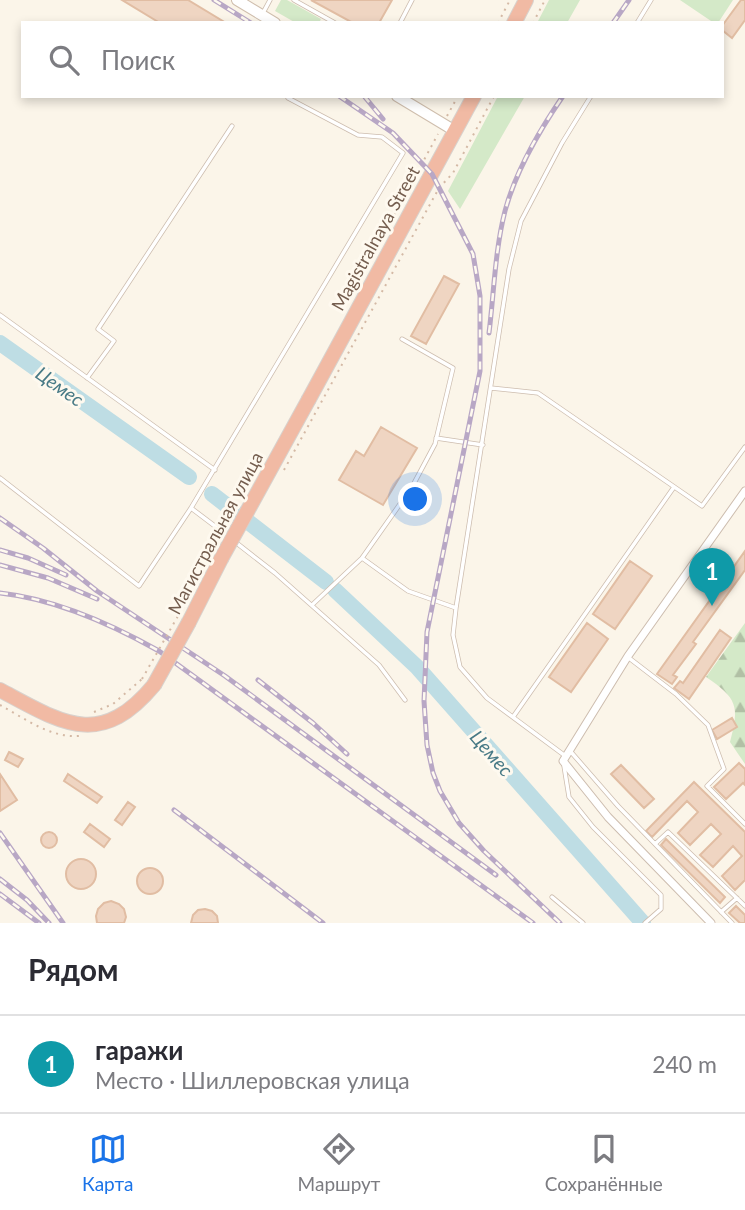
<!DOCTYPE html>
<html lang="ru">
<head>
<meta charset="utf-8">
<style>
	:root { --surface:#fff; --page:#f7f7f7; --text:#2b2b33; --muted:#7c7c81; --line:#e1e1e2; --accent:#1a73e8 }
	body { margin:0; font-family:Lato,sans-serif; background:var(--page); color:var(--text) }
	.you { position:absolute; left:416px; top:500px; width:24px; height:24px; margin:-18px; border:5px solid #fff; border-radius:50%; background:#1a73e8; box-shadow:0 0 0 10px #1a73e833 }
	.badge { display:grid; place-items:center; width:46px; height:46px; border-radius:50%; background:var(--accent); color:#fff; font-size:23px; font-weight:700 }
	.pin { position:absolute; translate:-50% -58px; filter:drop-shadow(0 2px 4px #0008) }
	.pin::after { content:''; position:absolute; top:37px; width:24px; height:21px; background:inherit; clip-path:polygon(0 0,100% 0,50% 100%) }
	.list { margin:0; padding:0; list-style:none }
	h2 { display:flex; justify-content:space-between; align-items:center; height:91px; margin:0; padding:0 28px; font-size:30px }
	h2 small { font-size:23px; font-weight:400; color:var(--muted) }
	.list li { display:grid; grid-template-columns:46px 1fr auto; gap:21px; align-items:center; box-sizing:border-box; height:98px; padding:0 28px; border-top:2px solid var(--line) }
	.list b { display:block; font-size:26px; white-space:nowrap }
	.list p { margin:0; font-size:23px; white-space:nowrap; color:var(--muted) }
	.list em { font-size:23px; font-style:normal; color:var(--muted) }
	.icon { flex:none; width:38px; height:38px; fill:none; stroke:currentColor; stroke-width:2; stroke-linecap:round; stroke-linejoin:round }
	.map { position:relative; flex:none; width:745px; height:923px; overflow:hidden }
	.search { position:absolute; background:var(--surface); box-shadow:0 4px 10px #0003; left:21px; right:21px; top:21px; height:77px; display:flex; align-items:center; gap:18px; box-sizing:border-box; padding:0 24px; border-radius:0px; color:var(--muted); font-size:26px }
	.sheet { height:189px; background:var(--surface) }
	nav { display:flex; justify-content:space-around; align-items:center; box-sizing:border-box; height:98px; border-top:2px solid var(--line); background:var(--surface); font-size:19px; color:var(--muted) }
	nav a { display:grid; justify-items:center; gap:4px }
	nav .on { color:var(--accent) }
	.map>svg:first-child { display:block }
</style>
</head>
<body>
<div class="map">
<svg width="745" height="923" viewBox="0 0 745 923">
	<defs>
		<pattern id="forest-firs" width="22" height="20" patternUnits="userSpaceOnUse" patternTransform="scale(1.75)"><rect width="22" height="20" fill="#d4e9c8"/><path d="M5 1l3.5 6h-7zM16 11l3.5 6h-7z" fill="#b1c0a5"/></pattern>
	</defs>
	<rect width="100%" height="100%" fill="#fbf5e9"/>
	<path fill="#d4e9c8" d="M281,0h6l34,19 -2,4h-23l-21,-12z
		M549,0h31l-13,23h-30z
		M680,0h53l-15,23h-4z
		M498,96h27l-65,113 -12,-18z"/>
	<path fill="url(#forest-firs)" d="M745,623v141l-15,-22c10,-36 7,-44 -24,-65z"/>
	<g fill="none" stroke-linecap="round" stroke-linejoin="round">
		<path stroke="#bedde4" stroke-width="16" d="M0,343l189,134
			M212,494l114,88
			M335,590l82,77 226,256"/>
	</g>
	<path fill="#efd5c2" stroke="#e1bda3" stroke-width="2" d="M122,0h66l38,23h-66z
		M311,0h81l-13,23h-26z
		M741,0h4v20l-13,18 -10,-8v-4z
		M444,276l15,8 -33,60 -15,-8z
		M381,427l36,21 -34,57 -44,-25 17,-29 8,5z
		M745,551v19l-52,72 3,2 -23,31 4,2 -5,7 -15,-10z
		M630,561l22,15 -37,53 -22,-15z
		M587,623l21,16 -37,53 -22,-15z
		M720,630l11,8 -42,61 -15,-11 6,-7 3,2z
		M732,718l5,9 -20,12 -5,-9z
		M9,752l14,7 -5,8 -13,-7z
		M739,763l6,6v16l-2,-2 -17,16 -12,-12z
		M621,765l33,34 -10,9 -33,-34z
		M0,774l17,26 -17,11z
		M68,774l34,23 -5,6 -33,-22z
		M694,782l51,50v48l-10,10 -13,-14 20,-20 -9,-10 -20,21 -13,-12 21,-21 -10,-10 -21,21 -12,-12 20,-21 -11,-11 -35,36 -6,-6z
		M128,802l7,5 -13,18 -7,-5z
		M90,824l20,15 -6,8 -20,-15z
		M41 840a8 8 0 1 1 16 0a8 8 0 1 1-16 0Z
		M666,839l59,58 -5,6 -59,-58z
		M66 874a15 15 0 1 1 30 0a15 15 0 1 1-30 0Z
		M137 881a13 13 0 1 1 26 0a13 13 0 1 1-26 0Z
		M111,901l8,3 5,5 2,8 -2,6h-27l-1,-7 2,-7 6,-6z
		M736,906l9,9v8h-5l-11,-10z
		M205,909l7,2 5,5 1,7h-27l2,-8 5,-5z"/>
	<g fill="none" stroke-linecap="round" stroke-linejoin="round">
		<defs>
			<path id="lane" d="M294,0l41,23
				M263,13l7,-13
				M400,23l12,-23
				M637,23l14,-23
				M0,315l215,155
				M87,378l27,-37 -16,-12 134,-203
				M491,388l47,5 164,113 43,-59
				M436,438l47,7
				M0,478l139,108 52,-78 37,28
				M191,508l212,-355 -21,-16 -24,-2 -70,-37
				M234,541l41,32 104,92 26,35
				M362,558l46,33 48,17
				M312,605l50,-47 50,-71 23,-43 18,-76 -51,-29
				M629,658l47,36 32,31 16,44 -17,17 38,38
				M513,717l161,-230
				M571,752l47,54 114,117
				M564,755l-77,-57 -27,-31 -7,-32 3,-27 53,-339 12,-48 41,-78 29,-47
				M564,766l5,31 24,30 68,68v14l-16,14
				M655,844l13,-12 77,74
				M552,897l31,26
				M721,912l16,-14"/>
			<path id="street" d="M711,923l-103,-106 -45,-56 65,-105 117,-165"/>
			<path id="secondary" d="M237,0l38,23
				M397,96l58,35"/>
			<path id="highway" d="M514,23l12,-23
				M309,399l165,-303
				M189,622l32,-63
				M0,690c62,33 100,60 154,-5"/>
		</defs>
		<use href="#lane" stroke="#cdbdaf" stroke-width="5"/>
		<use href="#street" stroke="#cdbdaf" stroke-width="9"/>
		<use href="#secondary" stroke="#cfbead" stroke-width="12"/>
		<use href="#highway" stroke="#d8d2cd" stroke-width="16"/>
		<path stroke="#d4b9a5" stroke-width="2" stroke-dasharray="2 5" stroke-linecap="butt" d="M498,23l12,-23
			M533,23l12,-23
			M447,116l11,-20
			M348,301l90,-167
			M284,470l155,-282 14,-15 41,-77
			M178,616l9,-18
			M0,705c24,13 50,33 79,31
			M94,712l19,-8 29,-25"/>
		<use href="#lane" stroke="#fff" stroke-width="3.5"/>
		<use href="#street" stroke="#fff" stroke-width="7"/>
		<use href="#secondary" stroke="#fff" stroke-width="10"/>
		<use href="#highway" stroke="#f1baa4" stroke-width="14"/>
		<defs>
			<path id="rail" d="M214,0l37,23
				M613,23l16,-23
				M339,96l54,37 39,41 41,80 7,42v75l-53,261 -3,69 3,44 6,28 7,18 19,32 25,28 76,72
				M364,96l19,23
				M489,333c5,-41 6,-83 16,-122 11,-41 34,-80 58,-115
				M0,518l43,30 54,43 128,85 271,199
				M0,550l28,8 38,17
				M0,565l48,13 49,21
				M0,593c55,6 111,31 159,58l374,272
				M258,680l55,43 34,31
				M174,810l149,113
				M0,833l63,90
				M0,879l27,21 22,23
				M0,894l39,29"/>
		</defs>
		<use href="#rail" stroke="#b8a7c5" stroke-width="5"/>
		<use href="#rail" stroke="#fef9ef" stroke-width="2.5" stroke-dasharray="8" stroke-linecap="butt"/>
		<defs>
			<path id="highway-bridge" d="M221,559l88,-160
				M154,685l35,-63"/>
		</defs>
		<use href="#highway-bridge" stroke="#d8d2cd" stroke-width="16" stroke-linecap="butt"/>
		<path stroke="#d4b9a5" stroke-width="2" stroke-dasharray="2 5" stroke-linecap="butt" d="M142,679l36,-63"/>
		<use href="#highway-bridge" stroke="#f1baa4" stroke-width="14"/>
	</g>
	<g text-anchor="middle" dominant-baseline="central" stroke-width="6" stroke-linejoin="round" paint-order="stroke">
		<g font-size="18" fill="#745d4e" stroke="#fef9ef">
			<text transform="translate(375 238) rotate(-61)">Magistralnaya Street</text>
			<text transform="translate(215 533) rotate(-62)">Магистральная улица</text>
		</g>
		<g font-size="19" font-style="italic" fill="#487a86" stroke="#fef9ef">
			<text transform="translate(60 386) rotate(35)">Цемес</text>
			<text transform="translate(492 753) rotate(49)">Цемес</text>
		</g>
	</g>
</svg>
<div class="you"></div>
<div class="pin badge" style="left:712px;top:606px;background:#0f9aa8">1</div>
<div class="search"><svg class="icon" aria-label="search" viewBox="0 0 24 24"><circle cx="10" cy="10" r="6"/><path d="M15 15l6 6"/></svg>Поиск</div>
</div>
<section class="sheet">
<h2>Рядом<small></small></h2>
<ul class="list">
<li><span class="badge" style="background:#0f9aa8">1</span><div><b>гаражи</b><p>Место · Шиллеровская улица</p></div><em>240 m</em></li>
</ul>
</section>
<nav>
<a class="on"><svg class="icon" aria-label="map" viewBox="0 0 24 24"><path d="M3 6l6-2 6 2 6-2v14l-6 2-6-2-6 2zM9 4v14M15 6v14"/></svg>Карта</a>
<a><svg class="icon" aria-label="directions" viewBox="0 0 24 24"><path d="M12 3l9 9-9 9-9-9zM9 14v-3h6M13 9l2 2-2 2"/></svg>Маршрут</a>
<a><svg class="icon" aria-label="saved" viewBox="0 0 24 24"><path d="M7 4h10v16l-5-4-5 4z"/></svg>Сохранённые</a>
</nav>
</body>
</html>
